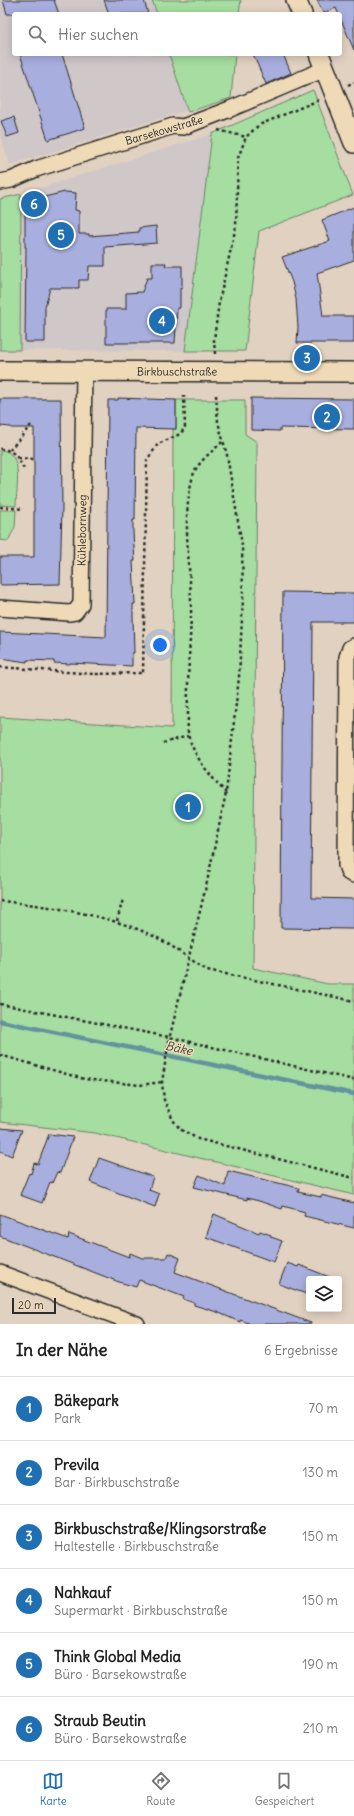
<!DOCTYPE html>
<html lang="de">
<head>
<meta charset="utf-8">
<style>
	:root { --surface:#fff; --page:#f2f2f2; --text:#222; --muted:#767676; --line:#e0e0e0; --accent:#1f6fb2 }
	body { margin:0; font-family:Delius,sans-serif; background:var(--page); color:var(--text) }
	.controls { position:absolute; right:12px; bottom:12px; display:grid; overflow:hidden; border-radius:4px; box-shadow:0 2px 10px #0003 }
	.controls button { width:36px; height:36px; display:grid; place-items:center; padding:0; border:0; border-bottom:1px solid var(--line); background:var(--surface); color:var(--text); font:20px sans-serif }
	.scale { position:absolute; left:12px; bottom:10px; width:44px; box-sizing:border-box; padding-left:4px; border:2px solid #2b2b2b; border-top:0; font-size:11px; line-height:14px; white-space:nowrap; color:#2b2b2b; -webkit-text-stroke:3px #efdab8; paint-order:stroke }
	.you { position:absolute; left:160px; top:645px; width:14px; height:14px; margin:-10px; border:3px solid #fff; border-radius:50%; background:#1a73e8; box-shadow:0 0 0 6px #1a73e833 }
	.badge { display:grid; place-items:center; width:26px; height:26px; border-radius:50%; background:var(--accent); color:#fff; font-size:13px; font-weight:700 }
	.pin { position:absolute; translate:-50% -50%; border:2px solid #fff; box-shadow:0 1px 4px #0006 }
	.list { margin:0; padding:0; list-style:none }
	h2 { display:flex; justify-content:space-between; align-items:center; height:52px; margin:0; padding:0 16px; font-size:17px }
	h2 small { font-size:13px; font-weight:400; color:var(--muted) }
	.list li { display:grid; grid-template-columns:26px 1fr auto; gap:12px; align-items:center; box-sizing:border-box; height:64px; padding:0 16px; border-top:1px solid var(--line) }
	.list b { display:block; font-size:15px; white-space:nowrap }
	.list p { margin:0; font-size:13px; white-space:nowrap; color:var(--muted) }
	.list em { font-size:13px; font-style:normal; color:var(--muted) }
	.icon { flex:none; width:22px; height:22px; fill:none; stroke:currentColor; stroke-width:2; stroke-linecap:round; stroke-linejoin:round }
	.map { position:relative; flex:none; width:354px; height:1324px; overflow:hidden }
	.search { position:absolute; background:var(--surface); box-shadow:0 2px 10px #0003; left:12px; right:12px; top:12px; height:44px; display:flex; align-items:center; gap:10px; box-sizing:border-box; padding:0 14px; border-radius:4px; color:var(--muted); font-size:15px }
	.sheet { height:436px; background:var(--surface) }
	nav { display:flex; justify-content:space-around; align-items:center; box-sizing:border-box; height:56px; border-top:1px solid var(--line); background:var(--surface); font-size:11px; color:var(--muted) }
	nav a { display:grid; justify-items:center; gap:2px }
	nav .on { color:var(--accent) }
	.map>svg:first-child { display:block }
</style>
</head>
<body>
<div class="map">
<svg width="354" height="1324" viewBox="0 0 354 1324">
	<rect width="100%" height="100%" fill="#e1d1c0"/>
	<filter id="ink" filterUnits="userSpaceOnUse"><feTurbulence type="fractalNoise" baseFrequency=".025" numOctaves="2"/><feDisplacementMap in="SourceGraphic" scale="8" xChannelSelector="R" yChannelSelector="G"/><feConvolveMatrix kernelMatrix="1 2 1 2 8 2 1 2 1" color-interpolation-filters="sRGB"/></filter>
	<g filter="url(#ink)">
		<path fill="#d0c7c9" d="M0,0h152l5,14h-143v40h155l18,56 -177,55 -10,-31z
			M212,134l-27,217 -165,-1 1,-156z"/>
		<path fill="#a6dda1" stroke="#688466" d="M152,0h89l-2,14h-82z
			M169,54h66l-4,44 -43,14z
			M313,90l40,105 -94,36 -14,120h-60l27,-217z
			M21,194l-1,156h-20v-151z
			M176,400h69v34l12,8 -4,526 75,16h26v211l-259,-62 -95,-11v-405l172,11 1,-299h3z
			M0,450c25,1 16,39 16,56l-16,-1z
			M0,510h16l-1,17 -7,14 -8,-1z"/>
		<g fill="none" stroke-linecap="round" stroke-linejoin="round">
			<path stroke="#64939c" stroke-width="4.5" d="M0,1021l354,73"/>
		</g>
		<path fill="#a8afdf" stroke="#2b2b2b" d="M3,0h51l5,14h-52z
			M104,0h40l4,14h-39z
			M317,0h37v50l-18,-42 -13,5z
			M20,54h42l23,74 -37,12z
			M253,54h30l8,19 -25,11z
			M14,117l5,16 -12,4 -6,-16z
			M65,192l11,1 -1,17 4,1v23h10v2l50,-4v-4l17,-2 1,17 -52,4v19h-16l-1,14h-9v8h-29l-5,19v35h-20l1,-95h-1v-34h-1v-11z
			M354,207v53l-37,13 6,43h31v27h-57l1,-16 -2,-28 -4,-17 -10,-25 48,-16 -8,-21z
			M152,263h14l-1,3h17v22h-2v20h-3l-2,35h-69v-34h20v-16l16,-1 5,-14h5z
			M118,398l58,2v29l-40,-1 -1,92h-2v13l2,28h-2l2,43h-2v12l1,37h-2v13l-62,-3v1l-16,-1v-2l-27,-1v2l-27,-4v-26l106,5 2,-237h10z
			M251,398l103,1v30l-74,-1v3l-29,-1z
			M0,399h61l1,108 -2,77 -60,1v-28h34v-129h-23v-1l-11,-1z
			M283,592l71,1v29h-41l-2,276 43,1v30l-73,-1z
			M0,1128l22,2 -10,26 -12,-5z
			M49,1134l24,3 -13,36 -3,-1 -5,11 -2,-1 -8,21 -22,-8 9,-22 2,1 3,-11 4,1z
			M99,1158l54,19 -4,13 10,4 -4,13 -65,-25z
			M228,1171l71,17 -1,4 23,5v-2l33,8v25l-50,-12 1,-4 -22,-6 -1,3 -23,-8 -12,-3v2l-53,-13 5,-12 26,11z
			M0,1214l68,25 1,-5 60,23 1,-4 12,5h24l2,-5 12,5 -5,14 136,51v1h-60l-11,-4v2l-23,-10 -23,-7v-2l-11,-4 1,-2 -45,-17 -3,7 -17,-5 -119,-46z
			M214,1214l45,19 1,-2 11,4v2l11,4 -8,21 -68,-25z
			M287,1263l11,4 1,-2 33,13v1h-23v16l-30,-11z"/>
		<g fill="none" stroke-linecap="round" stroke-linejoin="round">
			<defs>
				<g id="minor">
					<path d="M0,182l11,-2 25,-11 115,-36 22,-7 10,1 47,-18 95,-40"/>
					<path id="s1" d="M0,608l69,5 6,-1 6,-8 3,-233"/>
					<path d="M354,646l-4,2 -3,9 -1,208 3,8 5,2"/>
					<path d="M0,1273l137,51"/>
				</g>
				<g id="tertiary">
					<path d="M296,0l6,14"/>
					<path d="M319,54l35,89"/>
					<path id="s2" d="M0,371l354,1"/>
				</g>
			</defs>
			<use href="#minor" stroke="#2b2b2b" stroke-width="18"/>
			<use href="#tertiary" stroke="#2b2b2b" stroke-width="22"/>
			<path stroke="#2b2b2b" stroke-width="2.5" stroke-dasharray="3 3" stroke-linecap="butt" d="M348,85l6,-3
				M218,130l28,7
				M215,354l-1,-14 5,-38 17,-76 2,-68 8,-21 13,-12 60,-25
				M216,395l2,27 9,33 15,90 1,54 -4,78 -13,116 -19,89 -38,158 -7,42 2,18 9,20 7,9 18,10 156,39
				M222,442c-9,9 -26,21 -29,34 -13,46 -1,92 -2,138 -1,33 -4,67 -3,100 0,8 -1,17 1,24 7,22 22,38 37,55
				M0,449c14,0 18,9 24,20
				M10,450l21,-25
				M18,458l16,1
				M0,507l24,2
				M0,667l94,7 49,-1 4,-213 11,-16 22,-10 5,-6 -1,-33
				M163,743l25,-7
				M0,901c45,4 106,14 147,32 22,9 40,25 60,37l147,31
				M117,921l6,-22
				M0,1004l169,33 185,43
				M0,1055l84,24 56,6 22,-3"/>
			<use href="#minor" stroke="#efdab8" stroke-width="15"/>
			<use href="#tertiary" stroke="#efdab8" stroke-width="19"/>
		</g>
	</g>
	<g text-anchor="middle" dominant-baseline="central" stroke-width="3" stroke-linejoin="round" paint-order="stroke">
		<g font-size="11" fill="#2b2b2b" stroke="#efdab8">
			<text transform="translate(164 130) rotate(-16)">Barsekowstraße</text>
			<text stroke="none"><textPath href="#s2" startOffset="177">Birkbuschstraße</textPath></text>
			<text stroke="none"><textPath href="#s1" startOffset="159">Kühlebornweg</textPath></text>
		</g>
		<g font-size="12" font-style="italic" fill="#394547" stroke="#efdab8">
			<text transform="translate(179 1048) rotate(12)">Bäke</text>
		</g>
	</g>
</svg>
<div class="controls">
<button><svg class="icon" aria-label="layers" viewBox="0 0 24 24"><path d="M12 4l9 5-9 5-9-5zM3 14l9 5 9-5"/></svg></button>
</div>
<div class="scale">20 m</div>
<div class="you"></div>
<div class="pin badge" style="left:188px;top:807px">1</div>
<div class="pin badge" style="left:327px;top:417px">2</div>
<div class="pin badge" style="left:307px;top:358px">3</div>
<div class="pin badge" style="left:162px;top:321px">4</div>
<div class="pin badge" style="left:61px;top:235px">5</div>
<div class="pin badge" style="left:34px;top:204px">6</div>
<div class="search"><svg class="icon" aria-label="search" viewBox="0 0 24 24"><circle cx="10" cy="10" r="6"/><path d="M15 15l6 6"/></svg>Hier suchen</div>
</div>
<section class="sheet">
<h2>In der Nähe<small>6 Ergebnisse</small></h2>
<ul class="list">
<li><span class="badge">1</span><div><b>Bäkepark</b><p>Park</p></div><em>70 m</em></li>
<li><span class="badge">2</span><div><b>Previla</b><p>Bar · Birkbuschstraße</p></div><em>130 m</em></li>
<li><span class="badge">3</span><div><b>Birkbuschstraße/Klingsorstraße</b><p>Haltestelle · Birkbuschstraße</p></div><em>150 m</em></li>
<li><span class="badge">4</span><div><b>Nahkauf</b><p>Supermarkt · Birkbuschstraße</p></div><em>150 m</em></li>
<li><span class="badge">5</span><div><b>Think Global Media</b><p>Büro · Barsekowstraße</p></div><em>190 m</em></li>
<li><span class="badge">6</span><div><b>Straub Beutin</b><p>Büro · Barsekowstraße</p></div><em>210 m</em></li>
</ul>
</section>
<nav>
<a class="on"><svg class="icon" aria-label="map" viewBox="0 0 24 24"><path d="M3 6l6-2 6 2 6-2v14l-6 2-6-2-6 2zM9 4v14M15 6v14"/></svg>Karte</a>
<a><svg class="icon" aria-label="directions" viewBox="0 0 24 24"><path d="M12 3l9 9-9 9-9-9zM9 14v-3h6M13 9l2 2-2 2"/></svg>Route</a>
<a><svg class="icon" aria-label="saved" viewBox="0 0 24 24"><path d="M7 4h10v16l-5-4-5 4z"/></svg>Gespeichert</a>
</nav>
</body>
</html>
